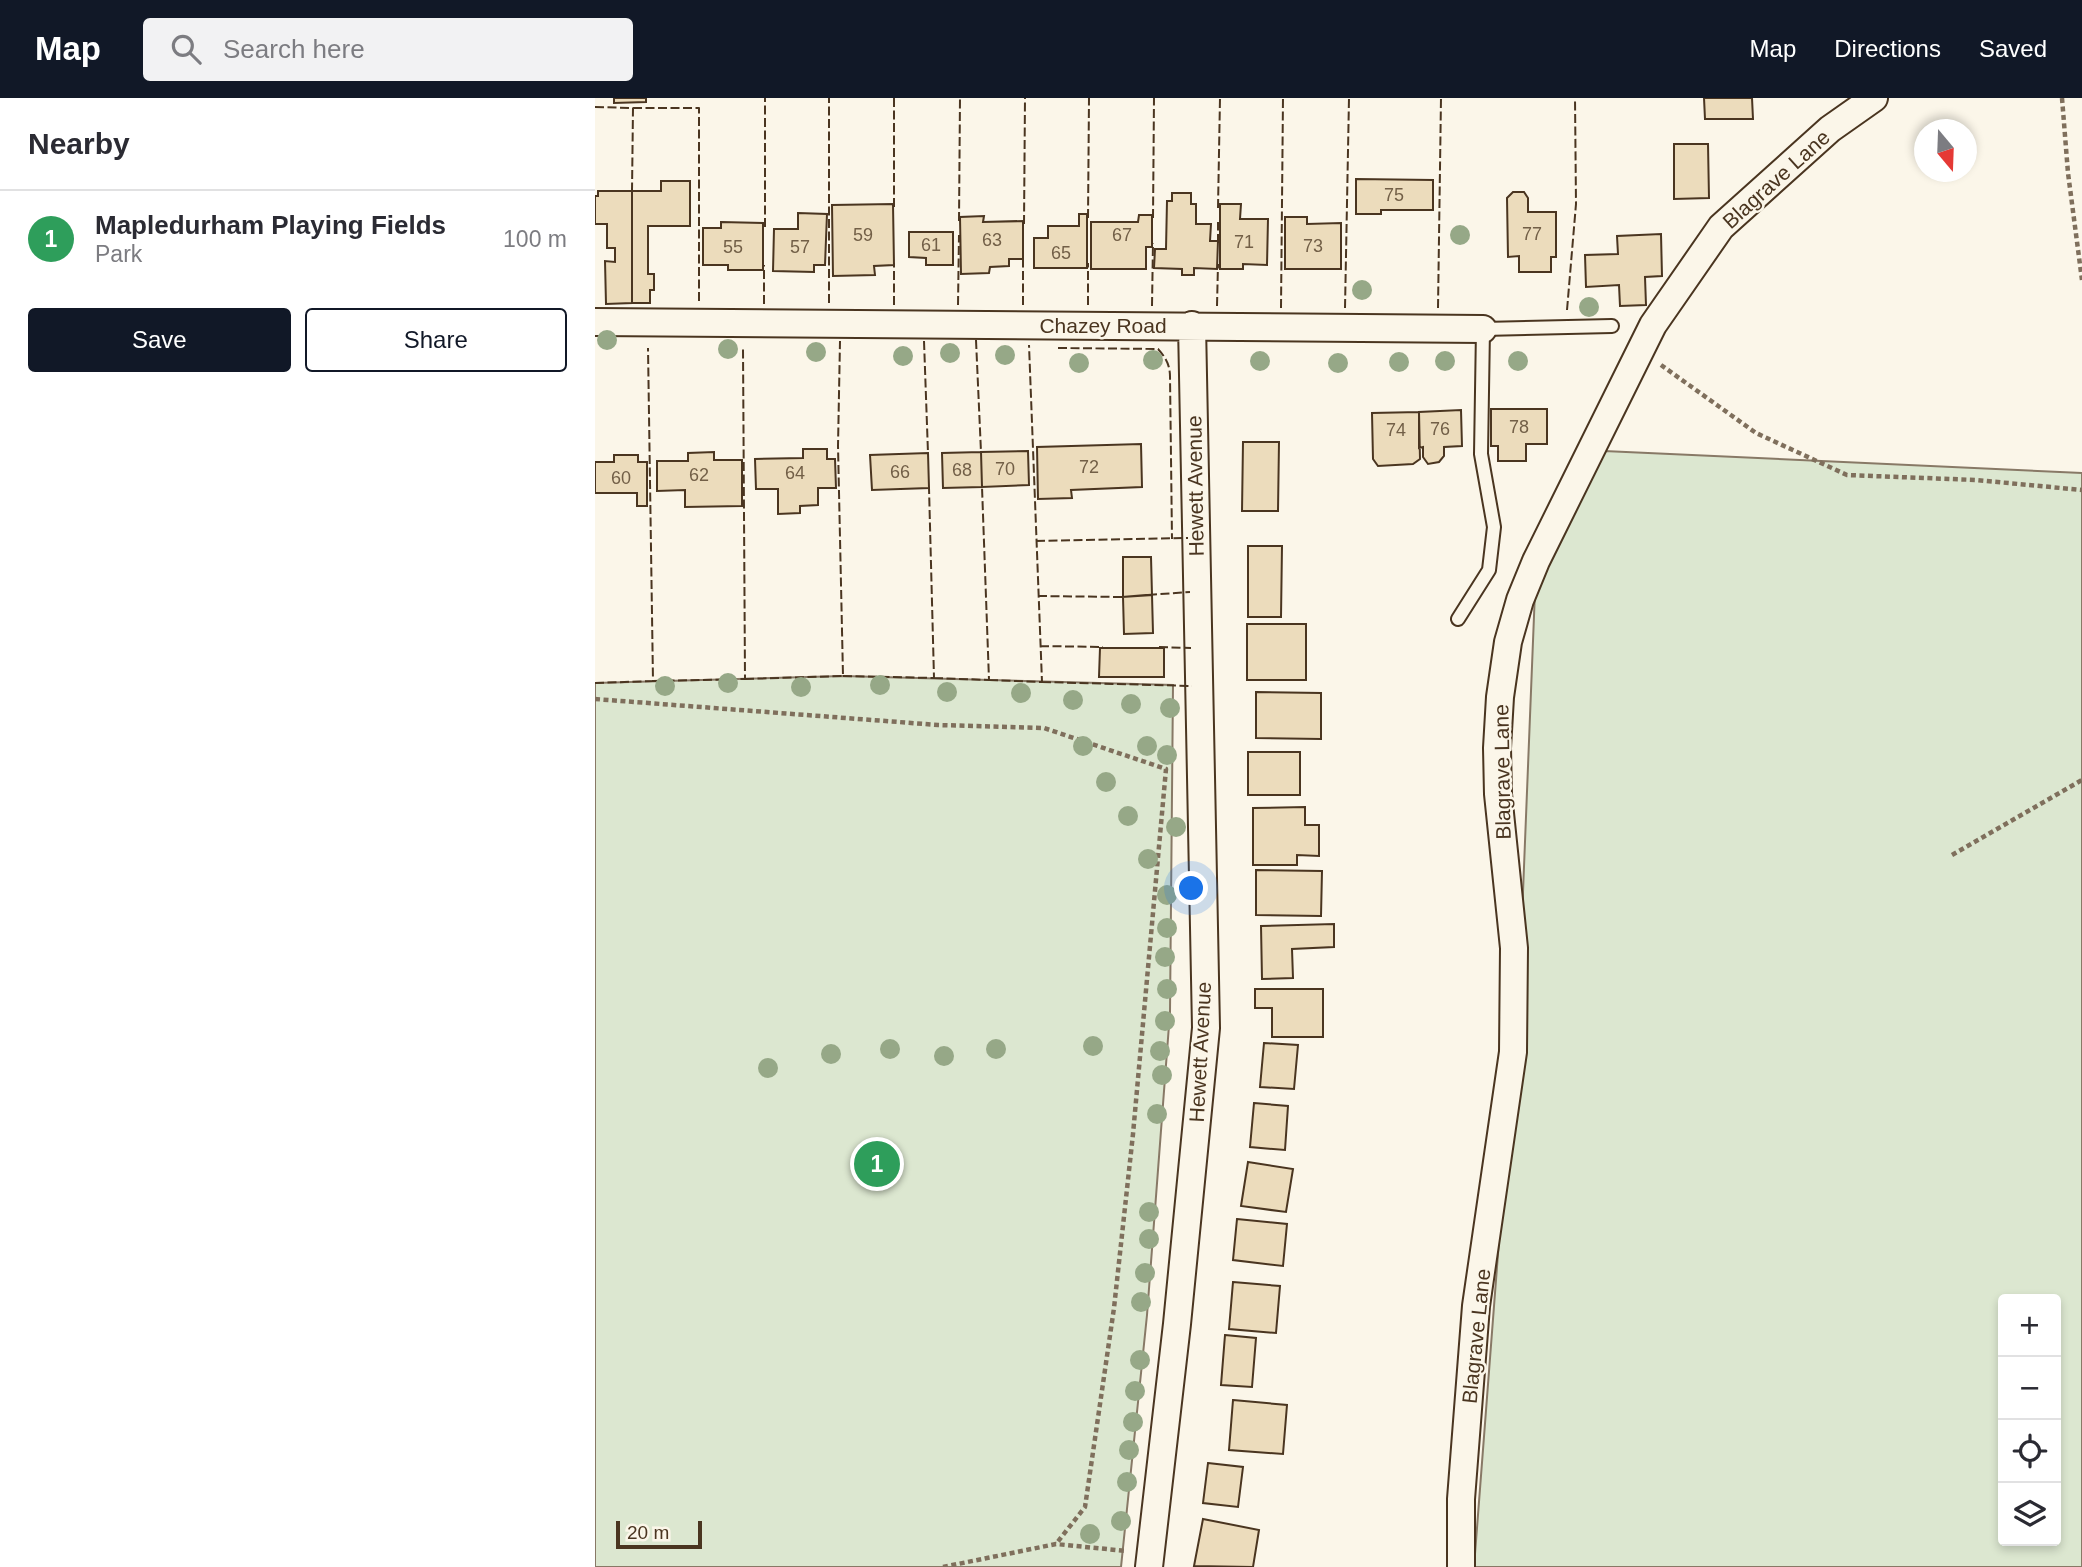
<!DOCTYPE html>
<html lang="en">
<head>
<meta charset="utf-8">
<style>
	:root { --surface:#fff; --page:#f2f2f3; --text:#2b2b33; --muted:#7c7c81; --line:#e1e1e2; --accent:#111827 }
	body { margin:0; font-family:Helvetica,sans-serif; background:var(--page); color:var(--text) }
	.controls { position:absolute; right:21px; bottom:21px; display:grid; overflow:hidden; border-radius:7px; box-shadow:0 4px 10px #0003 }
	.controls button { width:63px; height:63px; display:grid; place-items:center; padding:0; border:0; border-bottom:2px solid var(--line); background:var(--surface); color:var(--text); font:35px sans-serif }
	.compass { position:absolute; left:1319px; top:21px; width:63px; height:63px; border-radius:50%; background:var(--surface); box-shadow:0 4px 10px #0003; rotate:161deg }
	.scale { position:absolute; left:21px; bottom:18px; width:86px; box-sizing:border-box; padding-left:7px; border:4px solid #4a3520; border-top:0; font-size:19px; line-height:24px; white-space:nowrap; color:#4a3520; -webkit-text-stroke:5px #fbf6e9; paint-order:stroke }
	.you { position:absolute; left:597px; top:791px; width:24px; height:24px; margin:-18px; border:5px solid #fff; border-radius:50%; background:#1a73e8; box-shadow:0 0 0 10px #1a73e833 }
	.badge { display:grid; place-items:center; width:46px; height:46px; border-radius:50%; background:var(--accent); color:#fff; font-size:23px; font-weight:700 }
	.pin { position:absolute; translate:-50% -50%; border:4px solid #fff; box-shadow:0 2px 7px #0006 }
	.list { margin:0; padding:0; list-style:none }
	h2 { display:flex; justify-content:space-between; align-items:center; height:91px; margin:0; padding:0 28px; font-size:30px }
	h2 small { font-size:23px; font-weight:400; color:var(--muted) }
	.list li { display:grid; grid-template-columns:46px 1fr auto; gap:21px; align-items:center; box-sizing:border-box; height:98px; padding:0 28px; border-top:2px solid var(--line) }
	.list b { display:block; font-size:26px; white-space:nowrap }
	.list p { margin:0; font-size:23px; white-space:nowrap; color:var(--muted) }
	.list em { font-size:23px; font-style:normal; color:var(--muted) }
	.actions { display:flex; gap:14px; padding:21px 28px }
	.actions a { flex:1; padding:16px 0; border:2px solid var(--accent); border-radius:7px; text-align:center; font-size:24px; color:var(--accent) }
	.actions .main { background:var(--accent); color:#fff }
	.icon { flex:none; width:38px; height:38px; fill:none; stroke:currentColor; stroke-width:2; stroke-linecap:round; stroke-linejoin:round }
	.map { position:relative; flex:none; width:1487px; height:1469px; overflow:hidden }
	header { display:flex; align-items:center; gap:42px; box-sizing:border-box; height:98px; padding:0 35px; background:var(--accent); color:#fff }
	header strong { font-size:33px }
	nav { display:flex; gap:38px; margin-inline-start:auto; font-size:24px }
	.search { width:490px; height:63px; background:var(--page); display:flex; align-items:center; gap:18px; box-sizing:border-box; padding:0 24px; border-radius:7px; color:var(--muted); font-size:26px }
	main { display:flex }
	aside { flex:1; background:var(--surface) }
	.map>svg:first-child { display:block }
</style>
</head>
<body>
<header>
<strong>Map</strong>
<div class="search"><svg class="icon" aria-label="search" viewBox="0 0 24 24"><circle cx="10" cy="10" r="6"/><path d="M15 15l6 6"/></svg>Search here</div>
<nav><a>Map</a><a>Directions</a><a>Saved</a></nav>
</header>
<main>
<aside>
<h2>Nearby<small></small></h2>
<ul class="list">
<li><span class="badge" style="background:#2e9e5b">1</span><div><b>Mapledurham Playing Fields</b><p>Park</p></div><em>100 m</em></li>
</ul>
<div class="actions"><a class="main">Save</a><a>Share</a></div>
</aside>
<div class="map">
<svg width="1487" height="1469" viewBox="0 0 1487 1469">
	<rect width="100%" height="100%" fill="#fbf6e9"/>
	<path fill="#dce7d0" stroke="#887966" stroke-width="2" fill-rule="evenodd" d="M1009,353l478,22v1094h-608l46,-600 15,-376zM1408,1201h53v242h-53z
		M248,578l330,9 -3,327 -23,303 -26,252h-526v-884z"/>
	<path fill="#ecdcbc" stroke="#4a3520" stroke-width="2" d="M19,0h32v4l-32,1z
		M1109,0h48l1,21h-48z
		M1079,46h34l1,54 -35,1z
		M761,81l77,1v30h-52v4h-25z
		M66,83h29v45h-42v48h6v16h-4v13h-18v-112h29z
		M3,93h34v112l-26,1 -1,-43 10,1v-14h-8v-24h-12v-28h3z
		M918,94h11l4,6v14h28v45h-5v15h-32v-16l-11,1 -1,-59z
		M577,95h19v11h5v20h15l-1,17h8l-1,28 -23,-1v7h-12v-6l-28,-1 1,-19h11l1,-48h5z
		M298,106l1,61 -20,1 1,9 -42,1 -1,-71z
		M625,106h21l-1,15h28l-1,46 -24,-1v5h-23z
		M203,115l29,1 -2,51h-11v7l-41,-1 1,-42h24z
		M484,116h8v54h-53v-30h14v-12h31z
		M544,117h13v32h-6v22h-55v-47h47z
		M389,118l-1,6 40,-1v38h-14v7l-19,1 -1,6 -28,1 -1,-57z
		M690,119h22v7l34,-1v46h-56z
		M126,124l42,1v47h-35v-5h-25v-37h18z
		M314,134h44v33h-27v-7l-17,-1z
		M1066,136l1,42 -17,1 1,28 -26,1 -1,-21 -33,2 -1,-32 33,-1 -1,-18z
		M896,311h56v35h-21v17h-28v-15h-7z
		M866,312l1,36 -18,1v9l-5,6 -11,2 -5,-7v-10l-4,1v-36z
		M824,314l1,47 -7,5 -35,2 -5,-7 -1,-46z
		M648,344h36l-1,69h-36z
		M546,346l1,43 -71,3 1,8 -34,1 -1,-52z
		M208,351h24v10h8l1,29h-18v17l-18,1v7l-22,1v-25h-22l-1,-30 48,-1z
		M433,353l1,34 -47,2 -1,-35z
		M119,354v8h28v46l-57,1v-17l-28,1v-30h31v-8z
		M386,354l1,35 -39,1 -1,-35z
		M333,355l1,35 -57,2 -2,-35z
		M19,357h24v7h9v44h-10v-13h-42v-31h19z
		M653,448h34l-1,71h-33z
		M528,459h28l1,38 -29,2z
		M551,497h6l1,38 -29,1 -1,-37z
		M652,526h59v56h-59z
		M505,550h64v29h-65z
		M661,594l65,1v46l-65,-1z
		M653,654h52v43h-52z
		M710,709v18h14v31l-22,-1v10h-44v-57z
		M661,772l66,1 -1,45 -65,-1z
		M739,826v23l-42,2 1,29 -31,1 -1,-53z
		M660,891h68v48h-51v-29h-17z
		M669,945l34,2 -4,44 -34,-2z
		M659,1005l34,3 -3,44 -35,-3z
		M653,1064l45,7 -7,43 -45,-6z
		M642,1121l50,5 -4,42 -50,-6z
		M638,1184l47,4 -4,47 -47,-4z
		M630,1237l31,3 -4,49 -31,-2z
		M638,1302l54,5 -4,49 -54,-4z
		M613,1365l35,4 -5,40 -35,-4z
		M608,1421l56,11 -6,37 -59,-1z"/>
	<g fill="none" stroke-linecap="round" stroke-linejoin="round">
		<defs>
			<path id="lane" d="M863,521l31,-49 5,-43 -13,-73 2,-125 129,-3"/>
			<path id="street" d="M0,224l888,7
				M554,1469l28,-243 29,-296 -14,-703
				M866,1469v-68l15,-193 37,-254 1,-104 -16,-154 -1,-46 3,-51 8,-55 12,-42 16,-39 117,-236 68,-98 109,-98 44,-31"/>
		</defs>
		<use href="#lane" stroke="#4a3520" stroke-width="16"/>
		<use href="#street" stroke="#4a3520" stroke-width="30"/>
		<path stroke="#7f6f5c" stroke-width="4.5" stroke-dasharray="5 3.5" stroke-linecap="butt" d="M1467,0l6,75 14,107
			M1066,267l95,68 91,42 129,5 106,10
			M0,601l343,26 106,3 122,41 -33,365 -19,174 -29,199 -29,37
			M1357,757l130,-75
			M348,1469l113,-23 70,7"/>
		<use href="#lane" stroke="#fbf6e9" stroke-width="12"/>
		<use href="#street" stroke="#fbf6e9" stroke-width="26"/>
		<path stroke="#4a3520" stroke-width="2" stroke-dasharray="9 3.5" stroke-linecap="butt" d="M0,9l38,1 -1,83
			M38,10h66v196
			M299,109v-109
			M623,110l2,-110
			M493,120l1,-120
			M558,120l1,-120
			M364,123l1,-123
			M429,126l1,-126
			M170,129v-129
			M623,145v-21
			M234,205v-205
			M169,206v-39
			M299,207v-42
			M363,207l1,-70
			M428,207v-49
			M493,207v-42
			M557,208l1,-63
			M622,208l1,-42
			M686,210l2,-210
			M750,210l4,-210
			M843,210l3,-210
			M972,212l9,-106 -1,-106
			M381,242l5,112
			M329,243l4,112
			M463,250l100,1c8,9 12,16 12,28l2,162
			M441,443l152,-3
			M553,497l42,-3
			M443,498l85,1
			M445,548l63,1
			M564,549l32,1
			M248,578l91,2 -5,-190
			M339,580l55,2 -7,-193
			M150,581l98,-3 -5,-230 2,-105
			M394,582l53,2 -13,-337
			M58,583l92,-2 -2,-331
			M447,584l150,4
			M0,585l58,-2 -5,-333"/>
	</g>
	<g fill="#96a887">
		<circle cx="865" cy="137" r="10"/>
		<circle cx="767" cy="192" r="10"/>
		<circle cx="994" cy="209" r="10"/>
		<circle cx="12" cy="242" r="10"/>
		<circle cx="133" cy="251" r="10"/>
		<circle cx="221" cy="254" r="10"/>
		<circle cx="355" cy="255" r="10"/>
		<circle cx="410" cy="257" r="10"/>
		<circle cx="308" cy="258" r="10"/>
		<circle cx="558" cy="262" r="10"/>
		<circle cx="665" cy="263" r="10"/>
		<circle cx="850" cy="263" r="10"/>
		<circle cx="923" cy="263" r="10"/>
		<circle cx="804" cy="264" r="10"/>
		<circle cx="484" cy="265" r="10"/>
		<circle cx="743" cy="265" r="10"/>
		<circle cx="133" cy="585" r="10"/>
		<circle cx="285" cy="587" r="10"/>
		<circle cx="70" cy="588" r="10"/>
		<circle cx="206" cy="589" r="10"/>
		<circle cx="352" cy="594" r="10"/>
		<circle cx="426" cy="595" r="10"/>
		<circle cx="478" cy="602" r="10"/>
		<circle cx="536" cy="606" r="10"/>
		<circle cx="575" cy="610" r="10"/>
		<circle cx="488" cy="648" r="10"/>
		<circle cx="552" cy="648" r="10"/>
		<circle cx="572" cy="657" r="10"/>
		<circle cx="511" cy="684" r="10"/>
		<circle cx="533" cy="718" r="10"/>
		<circle cx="581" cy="729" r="10"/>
		<circle cx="553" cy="761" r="10"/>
		<circle cx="572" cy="797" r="10"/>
		<circle cx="572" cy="830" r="10"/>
		<circle cx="570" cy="859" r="10"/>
		<circle cx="572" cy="891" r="10"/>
		<circle cx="570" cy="923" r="10"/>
		<circle cx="498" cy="948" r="10"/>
		<circle cx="295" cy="951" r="10"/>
		<circle cx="401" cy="951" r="10"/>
		<circle cx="565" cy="953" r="10"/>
		<circle cx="236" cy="956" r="10"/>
		<circle cx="349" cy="958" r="10"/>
		<circle cx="173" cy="970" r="10"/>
		<circle cx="567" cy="977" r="10"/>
		<circle cx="562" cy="1016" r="10"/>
		<circle cx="554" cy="1114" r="10"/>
		<circle cx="554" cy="1141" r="10"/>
		<circle cx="550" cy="1175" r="10"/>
		<circle cx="546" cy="1204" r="10"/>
		<circle cx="545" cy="1262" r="10"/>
		<circle cx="540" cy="1293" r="10"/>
		<circle cx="538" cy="1324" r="10"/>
		<circle cx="534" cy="1352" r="10"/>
		<circle cx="532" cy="1384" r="10"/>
		<circle cx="526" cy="1423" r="10"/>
		<circle cx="495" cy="1436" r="10"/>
	</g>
	<g text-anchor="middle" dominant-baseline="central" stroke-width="5" stroke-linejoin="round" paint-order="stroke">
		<g font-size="18" fill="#725f47">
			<text x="799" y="97">75</text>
			<text x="937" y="136">77</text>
			<text x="268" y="137">59</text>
			<text x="527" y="137">67</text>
			<text x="397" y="142">63</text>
			<text x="649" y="144">71</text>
			<text x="336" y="147">61</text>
			<text x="718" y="148">73</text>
			<text x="138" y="149">55</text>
			<text x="205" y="149">57</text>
			<text x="466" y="155">65</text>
			<text x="924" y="329">78</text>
			<text x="845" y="331">76</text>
			<text x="801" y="332">74</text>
			<text x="494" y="369">72</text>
			<text x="410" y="371">70</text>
			<text x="367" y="372">68</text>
			<text x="305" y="374">66</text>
			<text x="200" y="375">64</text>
			<text x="104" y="377">62</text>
			<text x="26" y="380">60</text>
		</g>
		<g font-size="21" fill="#4a3520" stroke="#fbf6e9">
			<text transform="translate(1181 81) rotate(-42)">Blagrave Lane</text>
			<text x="508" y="227">Chazey Road</text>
			<text transform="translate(600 388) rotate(-91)">Hewett Avenue</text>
			<text transform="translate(907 674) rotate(-91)">Blagrave Lane</text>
			<text transform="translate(605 954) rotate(-87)">Hewett Avenue</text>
			<text transform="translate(881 1238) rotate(-84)">Blagrave Lane</text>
		</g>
	</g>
</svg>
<div class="controls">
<button>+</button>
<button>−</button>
<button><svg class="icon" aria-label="locate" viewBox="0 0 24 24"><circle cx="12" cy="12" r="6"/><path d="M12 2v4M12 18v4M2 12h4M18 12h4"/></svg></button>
<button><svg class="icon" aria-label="layers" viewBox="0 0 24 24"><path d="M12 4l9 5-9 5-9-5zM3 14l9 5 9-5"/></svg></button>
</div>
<svg class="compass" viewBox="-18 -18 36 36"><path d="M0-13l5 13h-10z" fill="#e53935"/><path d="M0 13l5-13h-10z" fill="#7c7c81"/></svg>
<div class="scale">20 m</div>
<div class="you"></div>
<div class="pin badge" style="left:282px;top:1066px;background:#2e9e5b">1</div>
</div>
</main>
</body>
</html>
